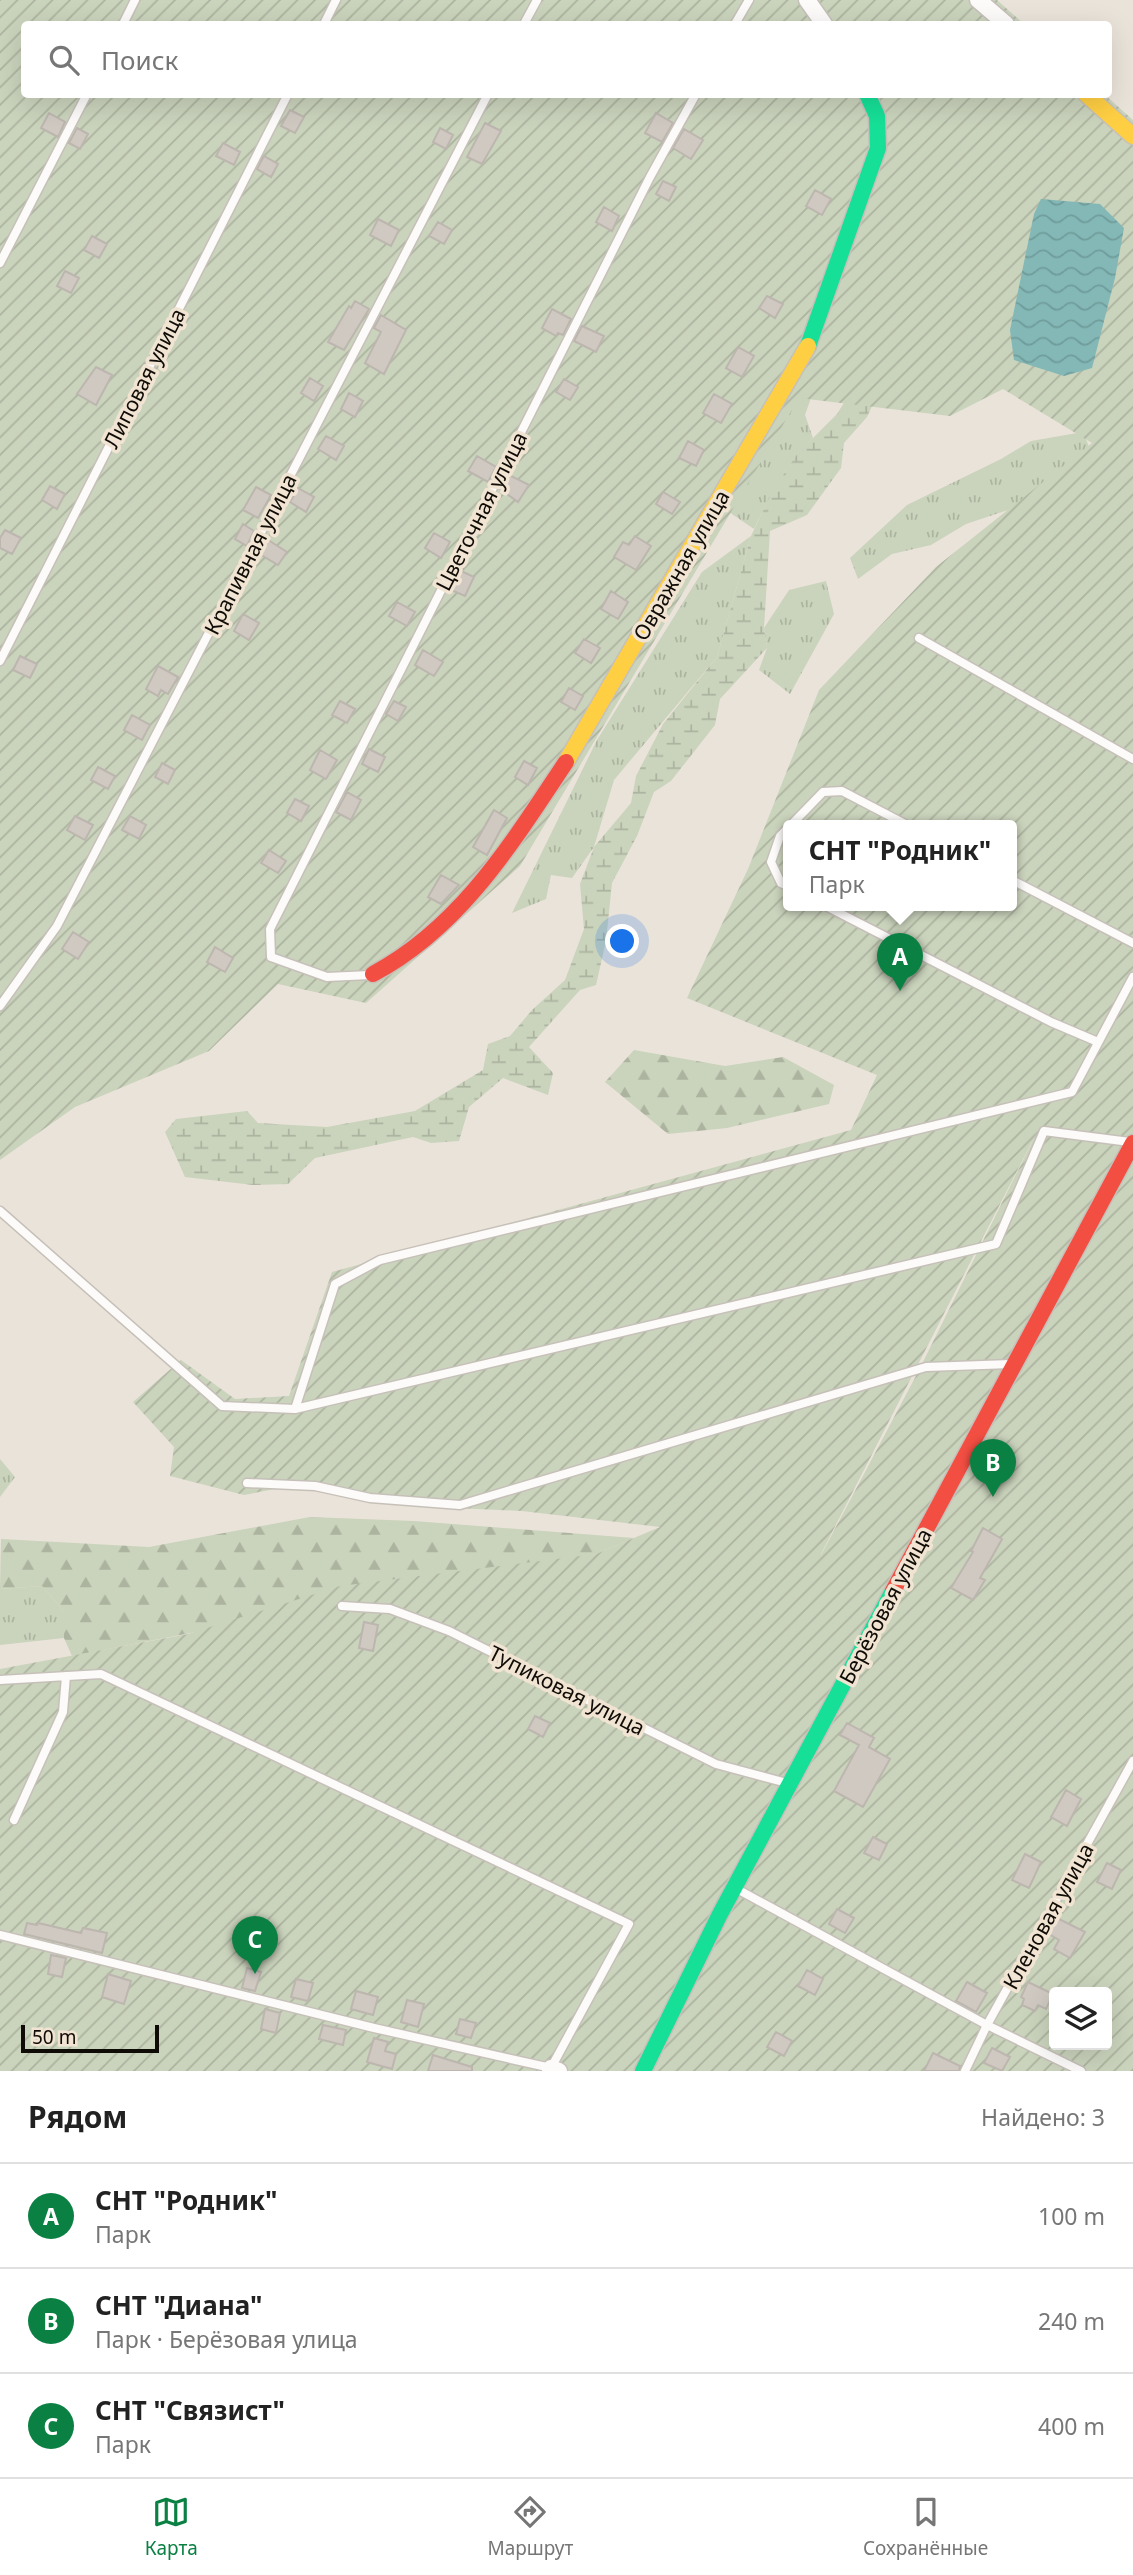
<!DOCTYPE html>
<html lang="ru">
<head>
<meta charset="utf-8">
<style>
	:root { --surface:#fff; --page:#f2f2f2; --text:#222; --muted:#767676; --line:#e0e0e0; --accent:#0b8043 }
	body { margin:0; font-family:"Noto Sans",sans-serif; background:var(--page); color:var(--text) }
	.controls { position:absolute; right:21px; bottom:21px; display:grid; overflow:hidden; border-radius:7px; box-shadow:0 7px 28px #0002 }
	.controls button { width:63px; height:63px; display:grid; place-items:center; padding:0; border:0; border-bottom:2px solid var(--line); background:var(--surface); color:var(--text); font:35px sans-serif }
	.scale { position:absolute; left:21px; bottom:18px; width:138px; box-sizing:border-box; padding-left:7px; border:4px solid #0f0b06; border-top:0; font-size:19px; line-height:24px; white-space:nowrap; color:#0f0b06; -webkit-text-stroke:5px #f1e4d2; paint-order:stroke }
	.you { position:absolute; left:623px; top:942px; width:24px; height:24px; margin:-18px; border:5px solid #fff; border-radius:50%; background:#1a73e8; box-shadow:0 0 0 10px #1a73e833 }
	.badge { display:grid; place-items:center; width:46px; height:46px; border-radius:50%; background:var(--accent); color:#fff; font-size:23px; font-weight:700 }
	.pin { position:absolute; translate:-50% -58px; filter:drop-shadow(0 2px 4px #0008) }
	.pin::after { content:''; position:absolute; top:37px; width:24px; height:21px; background:inherit; clip-path:polygon(0 0,100% 0,50% 100%) }
	.popup { position:absolute; left:783px; top:820px; width:234px; height:91px; box-sizing:border-box; display:grid; place-content:center; border-radius:7px; background:var(--surface); filter:drop-shadow(0 2px 5px #0005); font-size:23px; white-space:nowrap; color:var(--muted) }
	.popup b { font-size:26px; color:var(--text) }
	.popup::after { content:''; position:absolute; left:50%; top:100%; margin-left:-14px; border:14px solid transparent; border-top-color:var(--surface) }
	.list { margin:0; padding:0; list-style:none }
	h2 { display:flex; justify-content:space-between; align-items:center; height:91px; margin:0; padding:0 28px; font-size:30px }
	h2 small { font-size:23px; font-weight:400; color:var(--muted) }
	.list li { display:grid; grid-template-columns:46px 1fr auto; gap:21px; align-items:center; box-sizing:border-box; height:105px; padding:0 28px; border-top:2px solid var(--line) }
	.list b { display:block; font-size:26px; white-space:nowrap }
	.list p { margin:0; font-size:23px; white-space:nowrap; color:var(--muted) }
	.list em { font-size:23px; font-style:normal; color:var(--muted) }
	.icon { flex:none; width:38px; height:38px; fill:none; stroke:currentColor; stroke-width:2; stroke-linecap:round; stroke-linejoin:round }
	.map { position:relative; flex:none; width:1133px; height:2071px; overflow:hidden }
	.search { position:absolute; background:var(--surface); box-shadow:0 7px 28px #0002; left:21px; right:21px; top:21px; height:77px; display:flex; align-items:center; gap:18px; box-sizing:border-box; padding:0 24px; border-radius:7px; color:var(--muted); font-size:26px }
	.sheet { height:406px; background:var(--surface) }
	nav { display:flex; justify-content:space-around; align-items:center; box-sizing:border-box; height:98px; border-top:2px solid var(--line); background:var(--surface); font-size:19px; color:var(--muted) }
	nav a { display:grid; justify-items:center; gap:4px }
	nav .on { color:var(--accent) }
	.map>svg:first-child { display:block }
</style>
</head>
<body>
<div class="map">
<svg width="1133" height="2071" viewBox="0 0 1133 2071">
	<defs>
		<pattern id="grass-tufts" width="24" height="20" patternUnits="userSpaceOnUse" patternTransform="scale(1.75)"><rect width="24" height="20" fill="#cad3bc"/><path d="M3 7l-1-3M5 7V3M7 7l1-3M15 17l-1-3M17 17v-4M19 17l1-3" fill="none" stroke="#acb4a0"/></pattern>
		<pattern id="forest-firs" width="22" height="20" patternUnits="userSpaceOnUse" patternTransform="scale(1.75)"><rect width="22" height="20" fill="#cad3bc"/><path d="M5 1l3.5 6h-7zM16 11l3.5 6h-7z" fill="#acb4a0"/></pattern>
		<pattern id="wetland-marsh" width="20" height="14" patternUnits="userSpaceOnUse" patternTransform="scale(1.75)"><rect width="20" height="14" fill="#cad3bc"/><path d="M1 5h8M5 5V1M11 12h8M15 12V8" fill="none" stroke="#acb4a0"/></pattern>
		<pattern id="garden-furrows" width="10" height="10" patternUnits="userSpaceOnUse" patternTransform="scale(1.75)"><rect width="10" height="10" fill="#cad3bc"/><path d="M-1 1l2-2M0 10L10 0M9 11l2-2" fill="none" stroke="#acb4a0"/></pattern>
		<pattern id="water-waves" width="16" height="10" patternUnits="userSpaceOnUse" patternTransform="scale(1.75)"><rect width="16" height="10" fill="#83b8b6"/><path d="M0 5q4-4 8 0t8 0" fill="none" stroke="#709d9b"/></pattern>
	</defs>
	<rect width="100%" height="100%" fill="#eae3d9"/>
	<path fill="url(#grass-tufts)" d="M812,362v33l-7,20 8,23c-26,26 -43,58 -59,91l-31,-21z
		M1083,432l12,29 -63,41 -66,22 -35,21 -39,9 -34,25 -8,-21 57,-53 94,-46 30,-18z
		M751,536l-34,121 -103,123 -20,67 -22,31 -21,-3 -5,24 -34,14 85,-173 105,-168z
		M826,581l8,33 -44,80 -31,-24 8,-22 -3,-20 25,-38z
		M0,1459l15,18 -15,20z
		M42,1586l22,25v27l-64,7v-56z"/>
	<path fill="url(#forest-firs)" d="M634,1050l91,16 58,-9 51,28 -5,19 -102,24 -59,6 -63,-52z
		M310,1517l104,4 220,17 -38,16 -524,102 -8,-18v-27l-22,-25 -42,3 1,-50 148,8z"/>
	<path fill="url(#wetland-marsh)" d="M861,376l23,4 -17,37 -23,26 -3,25 -34,47 -37,16 -6,97 3,20 -47,51 -5,26 -44,56 -17,11 -17,44 -25,47 -6,58 -10,44 -16,5 -51,57 24,26 -5,22 -45,-17 -34,29 -10,34 -28,2 -18,-6 -98,21 -27,26 -35,1 -68,-8 -20,-45 11,-13 71,-8 11,12 69,4 88,-16 68,-41 5,-26 22,-8 22,-26 33,-30 19,-51 -4,-45 14,-37 37,-44 5,-27 27,-52 54,-67 34,-121 22,-46 25,-37 39,-39z"/>
	<path fill="url(#garden-furrows)" fill-rule="evenodd" d="M0,0h997l27,24h-1000v70h1080l29,26v1951h-1133v-402l188,-35 152,-48 256,-32 64,-27 -138,-16 -89,-4 -138,-22 -51,10 -74,-19 4,-29 -41,-45 48,-42 54,39 54,-3 43,-124 519,-142 26,-55 -190,-77 61,-129 71,-179 117,-123 156,-124 -89,-54 -53,27 -151,-18 -279,468 -154,137 -88,-19 -69,67 -134,56 -75,53zM788,825h224v80h-224zM1039,1128l-121,244 -97,183v-1zM1054,1992h53v53h-53z"/>
	<path fill="url(#water-waves)" d="M1041,199l59,5 24,24 -9,50 -23,90 -28,8 -50,-16 -4,-30 24,-116z"/>
	<path fill="#cfc9c2" stroke="#bcb6af" stroke-width="2" d="M290,110l14,7 -9,16 -14,-7z
		M49,113l16,9 -7,15 -17,-9z
		M656,113l17,10 -11,19 -17,-9z
		M485,123l16,8 -19,33 -15,-7z
		M77,128l11,6 -8,15 -11,-6z
		M440,128l13,7 -7,14 -13,-7z
		M684,129l19,11 -12,19 -18,-11z
		M223,143l17,9 -6,13 -18,-9z
		M264,156l14,8 -7,13 -14,-8z
		M663,181l13,6 -7,14 -13,-7z
		M815,190l16,9 -9,16 -16,-9z
		M604,207l15,9 -7,15 -16,-9z
		M378,219l21,11 -8,16 -21,-11z
		M438,222l14,8 -8,14 -15,-8z
		M92,236l15,8 -8,14 -15,-8z
		M65,271l14,7 -8,15 -14,-7z
		M767,296l16,8 -8,14 -16,-10z
		M355,301l14,8 -25,41 -16,-8 21,-36 2,2z
		M552,309l19,10 -8,16 -5,-2 -2,3 -14,-8z
		M381,315l25,15 -22,44 -19,-11 16,-31 -7,-4z
		M582,326l22,10 -8,16 -22,-11z
		M738,347l16,9 -12,21 -16,-9z
		M96,367l16,8 -16,30 -19,-11z
		M310,378l13,8 -9,15 -13,-8z
		M564,379l14,8 -8,13 -14,-8z
		M349,393l14,8 -8,16 -14,-8z
		M714,394l18,10 -11,19 -18,-10z
		M326,436l18,10 -8,14 -18,-11z
		M688,441l16,9 -8,16 -17,-8z
		M477,456l19,11 -8,15 -20,-11z
		M507,474l22,11 -11,17 -18,-13z
		M50,486l15,8 -8,15 -15,-9z
		M256,487l15,8 -13,23 -15,-8z
		M298,488l16,9 -8,15 -16,-10z
		M663,492l17,10 -8,12 -16,-10z
		M243,524l11,7 -7,15 -12,-7z
		M5,530l16,8 -9,16 -12,-6v-10z
		M434,533l16,9 -9,16 -16,-10z
		M635,536l16,10 -15,24 -22,-13 9,-15 6,3z
		M265,538l22,14 -9,13 -20,-12z
		M459,570l15,7 -9,19 -16,-7z
		M611,591l17,11 -10,17 -17,-10z
		M397,602l18,10 -8,14 -18,-10z
		M243,614l16,9 -10,17 -15,-9z
		M584,639l16,9 -9,15 -16,-10z
		M423,650l20,12 -9,14 -19,-11z
		M20,656l17,8 -7,14 -17,-8z
		M158,666l20,11 -10,17 -7,-4 -3,6 -12,-7z
		M569,688l14,8 -8,14 -14,-8z
		M340,701l15,8 -8,14 -15,-8z
		M394,701l12,6 -8,14 -12,-7z
		M132,715l18,10 -8,15 -18,-10z
		M369,749l16,8 -7,15 -16,-8z
		M320,750l17,10 -11,19 -16,-9z
		M524,761l13,7 -9,17 -13,-8z
		M162,763l13,7 -7,14 -13,-7z
		M98,767l17,9 -7,13 -17,-9z
		M347,792l14,8 -10,20 -15,-8z
		M295,799l14,7 -8,15 -14,-8z
		M494,810l13,8 -20,37 -14,-8z
		M75,816l18,9 -8,15 -18,-10z
		M130,816l16,9 -7,14 -17,-9z
		M269,850l17,11 -8,12 -17,-10z
		M441,875l18,10 -18,19 -13,-7z
		M73,932l16,10 -11,17 -16,-10z
		M215,947l18,11 -8,14 -18,-10z
		M983,1528l19,11 -22,39 5,2 -12,20 -22,-12 22,-36 -2,-1z
		M364,1622l14,3 -5,26 -14,-3z
		M535,1716l15,7 -7,14 -15,-8z
		M847,1723l27,15 -5,9 21,12 -27,48 -29,-16 25,-46 -19,-10z
		M1066,1790l15,9 -14,27 -16,-9z
		M873,1837l14,7 -8,16 -15,-7z
		M1025,1854l16,8 -12,26 -17,-8z
		M1107,1863l14,7 -9,19 -15,-7z
		M837,1909l17,9 -9,15 -16,-9z
		M1057,1918l28,14 -15,26 -16,-9 5,-9 -10,-6z
		M27,1923l10,2 1,-2 43,10 2,-5 24,5 -5,20 -78,-19z
		M51,1955l15,3 -4,19 -14,-3z
		M247,1968l14,4 -6,19 -13,-3z
		M807,1970l16,9 -8,16 -17,-9z
		M108,1974l23,7 -7,23 -22,-7z
		M296,1979l17,4 -5,18 -17,-4z
		M967,1982l20,11 -11,19 -20,-11z
		M1028,1982l25,12 -7,15 -8,-4 -3,6 -13,-6 2,-6 -3,-2z
		M356,1991l22,6 -5,18 -22,-6z
		M407,2000l17,4 -6,23 -17,-5z
		M265,2009l15,4 -4,20 -15,-4z
		M460,2019l16,4 -5,15 -15,-4z
		M323,2025l23,5 -3,15 -24,-6z
		M776,2032l16,9 -8,15 -17,-9z
		M374,2038l14,4 -3,9 11,3 -4,15 -25,-7z
		M992,2048l18,9 -8,14 -18,-8z
		M933,2053l27,13 -1,5h-35z
		M433,2055l39,12v4h-44z"/>
	<g fill="none" stroke-linecap="round" stroke-linejoin="round">
		<defs>
			<path id="lane" d="M123,24l12,-24
				M324,24l12,-24
				M524,24l13,-24
				M735,24l14,-24
				M0,263l87,-169
				M919,638l214,121
				M0,661l288,-567
				M791,825l32,-33 19,-1 65,34
				M788,828l-8,8 -9,26 10,21 7,3
				M1012,880l121,63
				M824,905l227,117 47,20
				M370,975l-43,2 -56,-20 -1,-28 380,-752 46,-83
				M0,1006l57,-80 431,-832
				M0,1211l222,195 73,3 40,-125 45,-24 692,-168 61,-115
				M295,1409l701,-165 48,-113 86,11
				M247,1483l68,3 55,12 90,7 466,-138 85,-3
				M342,1606l48,3 59,22 267,133 71,19
				M0,1680l101,-6 528,250 -78,144 -177,-40 -374,-93
				M14,1820l49,-108 3,-36
				M737,1889l250,136 94,46
				M965,2071l22,-46 146,-264"/>
			<path id="street" d="M807,0l17,24
				M978,0l28,24
				M550,2071l1,-3 8,3"/>
			<path id="fast" d="M808,346l70,-198 -1,-32 -10,-22
				M643,2071l76,-155 174,-325"/>
			<path id="slow" d="M1086,94l47,42
				M566,762l242,-416"/>
			<path id="jam" d="M373,974c88,-47 139,-131 193,-212
				M893,1591l240,-448"/>
		</defs>
		<use href="#lane" stroke="#c6c0b9" stroke-width="11"/>
		<use href="#street" stroke="#c6c0b9" stroke-width="19"/>
		<use href="#fast" stroke="#c6c0b9" stroke-width="19"/>
		<use href="#slow" stroke="#c6c0b9" stroke-width="19"/>
		<use href="#jam" stroke="#c6c0b9" stroke-width="19"/>
		<use href="#lane" stroke="#fcfbf9" stroke-width="8"/>
		<use href="#street" stroke="#fcfbf9" stroke-width="16"/>
		<use href="#fast" stroke="#16e098" stroke-width="16"/>
		<use href="#slow" stroke="#ffcf43" stroke-width="16"/>
		<use href="#jam" stroke="#f24e42" stroke-width="16"/>
	</g>
	<g text-anchor="middle" dominant-baseline="central" stroke-width="7" stroke-linejoin="round" paint-order="stroke">
		<g font-size="21" fill="#0f0b06" stroke="#f1e4d2">
			<text transform="translate(144 378) rotate(-63)">Липовая улица</text>
			<text transform="translate(481 511) rotate(-63)">Цветочная улица</text>
			<text transform="translate(250 554) rotate(-63)">Крапивная улица</text>
			<text transform="translate(681 565) rotate(-60)">Овражная улица</text>
			<text transform="translate(885 1606) rotate(-62)">Берёзовая улица</text>
			<text transform="translate(567 1690) rotate(27)">Тупиковая улица</text>
			<text transform="translate(1048 1916) rotate(-61)">Кленовая улица</text>
		</g>
	</g>
</svg>
<div class="controls">
<button><svg class="icon" aria-label="layers" viewBox="0 0 24 24"><path d="M12 4l9 5-9 5-9-5zM3 14l9 5 9-5"/></svg></button>
</div>
<div class="scale">50 m</div>
<div class="you"></div>
<div class="pin badge" style="left:900px;top:991px">A</div>
<div class="popup"><b>СНТ &quot;Родник&quot;</b>Парк</div>
<div class="pin badge" style="left:993px;top:1497px">B</div>
<div class="pin badge" style="left:255px;top:1974px">C</div>
<div class="search"><svg class="icon" aria-label="search" viewBox="0 0 24 24"><circle cx="10" cy="10" r="6"/><path d="M15 15l6 6"/></svg>Поиск</div>
</div>
<section class="sheet">
<h2>Рядом<small>Найдено: 3</small></h2>
<ul class="list">
<li><span class="badge">A</span><div><b>СНТ &quot;Родник&quot;</b><p>Парк</p></div><em>100 m</em></li>
<li><span class="badge">B</span><div><b>СНТ &quot;Диана&quot;</b><p>Парк · Берёзовая улица</p></div><em>240 m</em></li>
<li><span class="badge">C</span><div><b>СНТ &quot;Связист&quot;</b><p>Парк</p></div><em>400 m</em></li>
</ul>
</section>
<nav>
<a class="on"><svg class="icon" aria-label="map" viewBox="0 0 24 24"><path d="M3 6l6-2 6 2 6-2v14l-6 2-6-2-6 2zM9 4v14M15 6v14"/></svg>Карта</a>
<a><svg class="icon" aria-label="directions" viewBox="0 0 24 24"><path d="M12 3l9 9-9 9-9-9zM9 14v-3h6M13 9l2 2-2 2"/></svg>Маршрут</a>
<a><svg class="icon" aria-label="saved" viewBox="0 0 24 24"><path d="M7 4h10v16l-5-4-5 4z"/></svg>Сохранённые</a>
</nav>
</body>
</html>
